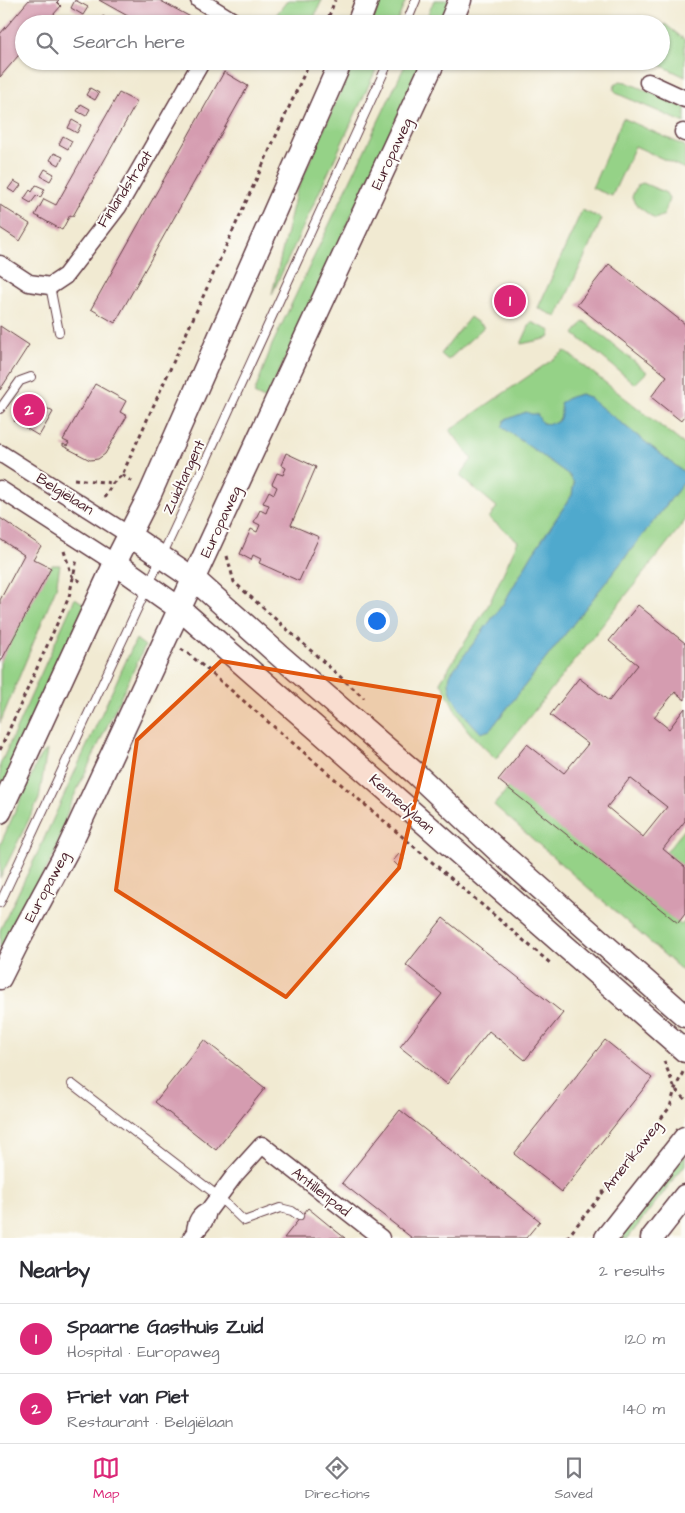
<!DOCTYPE html>
<html lang="en">
<head>
<meta charset="utf-8">
<style>
	:root { --surface:#fff; --page:#f7f7f7; --text:#2b2b33; --muted:#7c7c81; --line:#e1e1e2; --accent:#db2777 }
	body { margin:0; font-family:"Architects Daughter",sans-serif; background:var(--page); color:var(--text) }
	.you { position:absolute; left:376px; top:620px; width:18px; height:18px; margin:-12px; border:4px solid #fff; border-radius:50%; background:#1a73e8; box-shadow:0 0 0 8px #1a73e833 }
	.badge { display:grid; place-items:center; width:32px; height:32px; border-radius:50%; background:var(--accent); color:#fff; font-size:16px; font-weight:700 }
	.pin { position:absolute; translate:-50% -50%; border:2px solid #fff; box-shadow:0 1px 5px #0006 }
	.list { margin:0; padding:0; list-style:none }
	h2 { display:flex; justify-content:space-between; align-items:center; height:65px; margin:0; padding:0 20px; font-size:21px }
	h2 small { font-size:16px; font-weight:400; color:var(--muted) }
	.list li { display:grid; grid-template-columns:32px 1fr auto; gap:15px; align-items:center; box-sizing:border-box; height:70px; padding:0 20px; border-top:1px solid var(--line) }
	.list b { display:block; font-size:19px; white-space:nowrap }
	.list p { margin:0; font-size:16px; white-space:nowrap; color:var(--muted) }
	.list em { font-size:16px; font-style:normal; color:var(--muted) }
	.icon { flex:none; width:28px; height:28px; fill:none; stroke:currentColor; stroke-width:2; stroke-linecap:round; stroke-linejoin:round }
	.map { position:relative; flex:none; width:685px; height:1238px; overflow:hidden }
	.search { position:absolute; background:var(--surface); box-shadow:0 1px 4px #0004; left:15px; right:15px; top:15px; height:55px; display:flex; align-items:center; gap:12px; box-sizing:border-box; padding:0 18px; border-radius:28px; color:var(--muted); font-size:19px }
	.sheet { height:205px; background:var(--surface) }
	nav { display:flex; justify-content:space-around; align-items:center; box-sizing:border-box; height:70px; border-top:1px solid var(--line); background:var(--surface); font-size:14px; color:var(--muted) }
	nav a { display:grid; justify-items:center; gap:2px }
	nav .on { color:var(--accent) }
	.map>svg:first-child { display:block }
</style>
</head>
<body>
<div class="map">
<svg width="685" height="1238" viewBox="0 0 685 1238">
	<rect width="100%" height="100%" fill="#fdfcf7"/>
	<filter id="ink" filterUnits="userSpaceOnUse"><feTurbulence type="fractalNoise" baseFrequency=".02" numOctaves="2"/><feDisplacementMap in="SourceGraphic" scale="10" xChannelSelector="R" yChannelSelector="G"/><feConvolveMatrix kernelMatrix="1 2 1 2 8 2 1 2 1" color-interpolation-filters="sRGB"/></filter>
	<filter id="wash" filterUnits="userSpaceOnUse"><feTurbulence type="fractalNoise" baseFrequency=".0096" numOctaves="4" result="noise"/><feDisplacementMap in="SourceGraphic" scale="20" xChannelSelector="R" yChannelSelector="G"/><feGaussianBlur stdDeviation="1.12" result="paint"/><feColorMatrix in="noise" values="0 0 0 0 0 0 0 0 0 0 0 0 0 0 0 0 0 1.4 0 .05"/><feComposite in="paint" operator="in"/></filter>
	<g filter="url(#wash)">
		<rect width="100%" height="100%" fill="#f1ead2"/>
		<path fill="#95d287" stroke="#707859" d="M288,0h34l-11,24h-23l-13,-8z
			M381,0h25l-10,24h-25z
			M434,0h17l-11,24h-16z
			M665,24l20,16v37l-33,-16h9v-27z
			M354,61h26l-108,233 24,-101z
			M407,61h16l-157,339 -12,-6 18,-49z
			M620,81l6,1 59,25v16l-67,-29 -4,-4 1,-5z
			M623,118l62,28v23l-50,-23 -23,50 -20,-8z
			M643,183l23,10 3,6 -5,16 -9,4 -20,-15 -3,-7 5,-12z
			M582,210l20,9 -45,98 -19,-9z
			M470,317l14,10 -36,33 -7,-6z
			M584,321l63,51 -12,12 -61,-50z
			M531,322l20,9 -2,7 -28,6z
			M565,351l120,94v28l-97,-76 -7,-3 -21,9 2,11 -3,6 -7,5 -10,-2 -16,-11 -24,15 68,48 4,8 -2,12 -39,58 -30,51 -52,69c-9,20 17,46 30,59l9,-2 195,-249v40l-189,238c-13,-13 -28,-25 -37,-42 -7,-12 -11,-24 -19,-35l49,-78 29,-63 -29,-23 8,-11 -37,-31 12,-17 -22,-29z
			M52,565h8l-4,23 -56,135v-62z
			M75,598l12,8 -87,193v-34z
			M136,639l9,7 -76,161 -12,42 -57,106v-25l37,-76z
			M47,750l-8,49 -39,79v-33l40,-89z
			M509,787l172,138 4,-4v52l-191,-168z
			M685,829v45l-22,-18z
			M685,1155v10l-57,73h-8z"/>
		<path fill="#50a9cd" stroke="#4d647c" d="M581,394l7,3 97,76v8l-195,249 -9,3c-13,-14 -39,-40 -30,-60l52,-69 30,-51 39,-58 2,-12 -5,-8 -67,-48 3,-7 21,-8 5,2h6l5,9c18,3 21,-4 18,-20l10,-6z"/>
		<g id="blocks">
			<path fill="#d59cb0" fill-rule="evenodd" d="M29,0h30l-2,2 4,4 -16,18h-21v25l-24,28v-43z
				M75,0l13,7 -5,8 -12,-7z
				M99,0h60l39,21 -2,3h-54z
				M103,16l6,4 7,4h-18z
				M224,72l24,14 -133,237 -24,-14z
				M90,88l9,5 -4,7 -9,-5z
				M119,93l18,9 -64,114 -3,-1 -8,15 -27,-15 9,-16 12,6z
				M81,104l9,5 -4,7 -9,-5z
				M72,120l9,5 -4,8 -9,-5z
				M63,136l9,5 -4,8 -9,-5z
				M54,153l9,4 -4,8 -9,-5z
				M45,169l9,5 -4,7 -9,-5z
				M14,181l7,4 -6,8 -7,-4z
				M36,185l9,4 -5,9 -3,-3 -6,8 -7,-4 6,-9 2,2z
				M0,205l30,19 -10,17 -20,-13z
				M609,264l76,60v92l-4,5 -30,-24 16,-21 -90,-71z
				M0,326l29,19 -29,45z
				M95,384l31,17 -6,11 7,4 -22,38 -7,5 -8,1 -27,-14v-2l4,2 2,-3 -6,-3z
				M29,397l24,15 -14,24 -25,-15z
				M286,453l30,14 -25,58 28,12 -20,44 -40,-18 2,-4 -8,-4 -2,5 -11,-6 11,-25 6,3 3,-7 -6,-3 6,-12 6,3 3,-8 -6,-2 6,-12 5,3 3,-7 -5,-3 5,-11 6,2 3,-7 -5,-3z
				M0,518l41,28 -8,13 18,9 -51,95v-63l24,-45 -24,-16z
				M638,605l47,38v57l-10,-8 -21,25 15,12 16,-21v113l-22,28 22,18v47l-7,9 -180,-143 29,-36 37,29 24,-29 -38,-29 29,-37 30,23 29,-36 -29,-24zM630,778l37,29 -24,30 -36,-30z
				M399,854l5,5 -6,7 -5,-5z
				M443,918l120,95 -38,47 -36,-29 -42,53 -47,-37 42,-53 -36,-29z
				M204,1040l61,48 -49,62 -61,-48z
				M605,1040l47,38 -90,114 -48,-38z
				M400,1110l140,111 -14,17h-114l-70,-55z
				M308,1208l28,23 9,7h-61z"/>
		</g>
	</g>
	<g filter="url(#ink)">
		<use href="#blocks" fill-opacity="0" stroke="#633d44" stroke-width="1"/>
		<g fill="none" stroke-linecap="round" stroke-linejoin="round">
			<defs>
				<path id="lane" d="M406,24l10,-24
					M50,286l9,46
					M0,409l20,-28 11,-4
					M0,903l181,-388 208,-454
					M72,1084l146,112 26,25 36,-13 12,3 7,5"/>
				<path id="street" d="M199,0l39,24
					M648,82l37,17
					M683,132l2,1
					M0,264l29,19 21,3 15,-10 53,-69 84,-146
					M0,453l129,82
					M0,489l115,74
					M208,1211l26,-35 28,-31 119,93
					M191,1238c6,-10 15,-14 17,-27 -9,4 -12,10 -13,20"/>
				<path id="secondary" d="M358,24l9,-24
					M450,24l10,-24
					M129,535l65,44 85,76 136,118 81,76 189,167
					M115,563l65,46 505,442
					M0,812l115,-249 35,-69 191,-433
					M0,978l19,-38 48,-89 367,-790
					M606,1238l79,-100
					M652,1238l33,-42"/>
			</defs>
			<use href="#lane" stroke="#633d44" stroke-width="10"/>
			<use href="#street" stroke="#633d44" stroke-width="19"/>
			<use href="#secondary" stroke="#633d44" stroke-width="25"/>
			<path stroke="#633d44" stroke-width="3" stroke-dasharray="4 4" stroke-linecap="butt" d="M326,24l9,-24
				M122,475l12,8
				M74,479l39,4
				M104,498l9,-15 9,-8 188,-414
				M64,551l8,25 11,7
				M227,556l7,26 130,116
				M181,649l9,6 360,308
				M0,750l69,-153 8,-38
				M664,1061l11,28 10,10
				M567,1238l103,-131 5,-18 9,-19"/>
			<use href="#lane" stroke="#fff" stroke-width="8"/>
			<use href="#street" stroke="#fff" stroke-width="16"/>
			<use href="#secondary" stroke="#fff" stroke-width="22"/>
		</g>
	</g>
	<path fill="#e0560e" fill-opacity="0.2" stroke="#e0560e" stroke-width="4" stroke-linejoin="round" d="M221,661l219,36 -41,171 -113,129 -170,-107 21,-150z"/>
	<g text-anchor="middle" dominant-baseline="central" stroke-width="4" stroke-linejoin="round" paint-order="stroke">
		<g font-size="15" fill="#4a1f2b" stroke="#fdfcf7">
			<text transform="translate(392 154) rotate(-65)">Europaweg</text>
			<text transform="translate(125 189) rotate(-57)">Finlandstraat</text>
			<text transform="translate(184 477) rotate(-65)">Zuidtangent</text>
			<text transform="translate(65 494) rotate(32)">Belgiëlaan</text>
			<text transform="translate(221 522) rotate(-65)">Europaweg</text>
			<text transform="translate(402 804) rotate(41)">Kennedylaan</text>
			<text transform="translate(47 887) rotate(-62)">Europaweg</text>
			<text transform="translate(632 1156) rotate(-52)">Amerikaweg</text>
			<text transform="translate(321 1192) rotate(38)">Antillenpad</text>
		</g>
	</g>
</svg>
<div class="you"></div>
<div class="pin badge" style="left:510px;top:301px">1</div>
<div class="pin badge" style="left:29px;top:410px">2</div>
<div class="search"><svg class="icon" aria-label="search" viewBox="0 0 24 24"><circle cx="10" cy="10" r="6"/><path d="M15 15l6 6"/></svg>Search here</div>
</div>
<section class="sheet">
<h2>Nearby<small>2 results</small></h2>
<ul class="list">
<li><span class="badge">1</span><div><b>Spaarne Gasthuis Zuid</b><p>Hospital · Europaweg</p></div><em>120 m</em></li>
<li><span class="badge">2</span><div><b>Friet van Piet</b><p>Restaurant · Belgiëlaan</p></div><em>140 m</em></li>
</ul>
</section>
<nav>
<a class="on"><svg class="icon" aria-label="map" viewBox="0 0 24 24"><path d="M3 6l6-2 6 2 6-2v14l-6 2-6-2-6 2zM9 4v14M15 6v14"/></svg>Map</a>
<a><svg class="icon" aria-label="directions" viewBox="0 0 24 24"><path d="M12 3l9 9-9 9-9-9zM9 14v-3h6M13 9l2 2-2 2"/></svg>Directions</a>
<a><svg class="icon" aria-label="saved" viewBox="0 0 24 24"><path d="M7 4h10v16l-5-4-5 4z"/></svg>Saved</a>
</nav>
</body>
</html>
